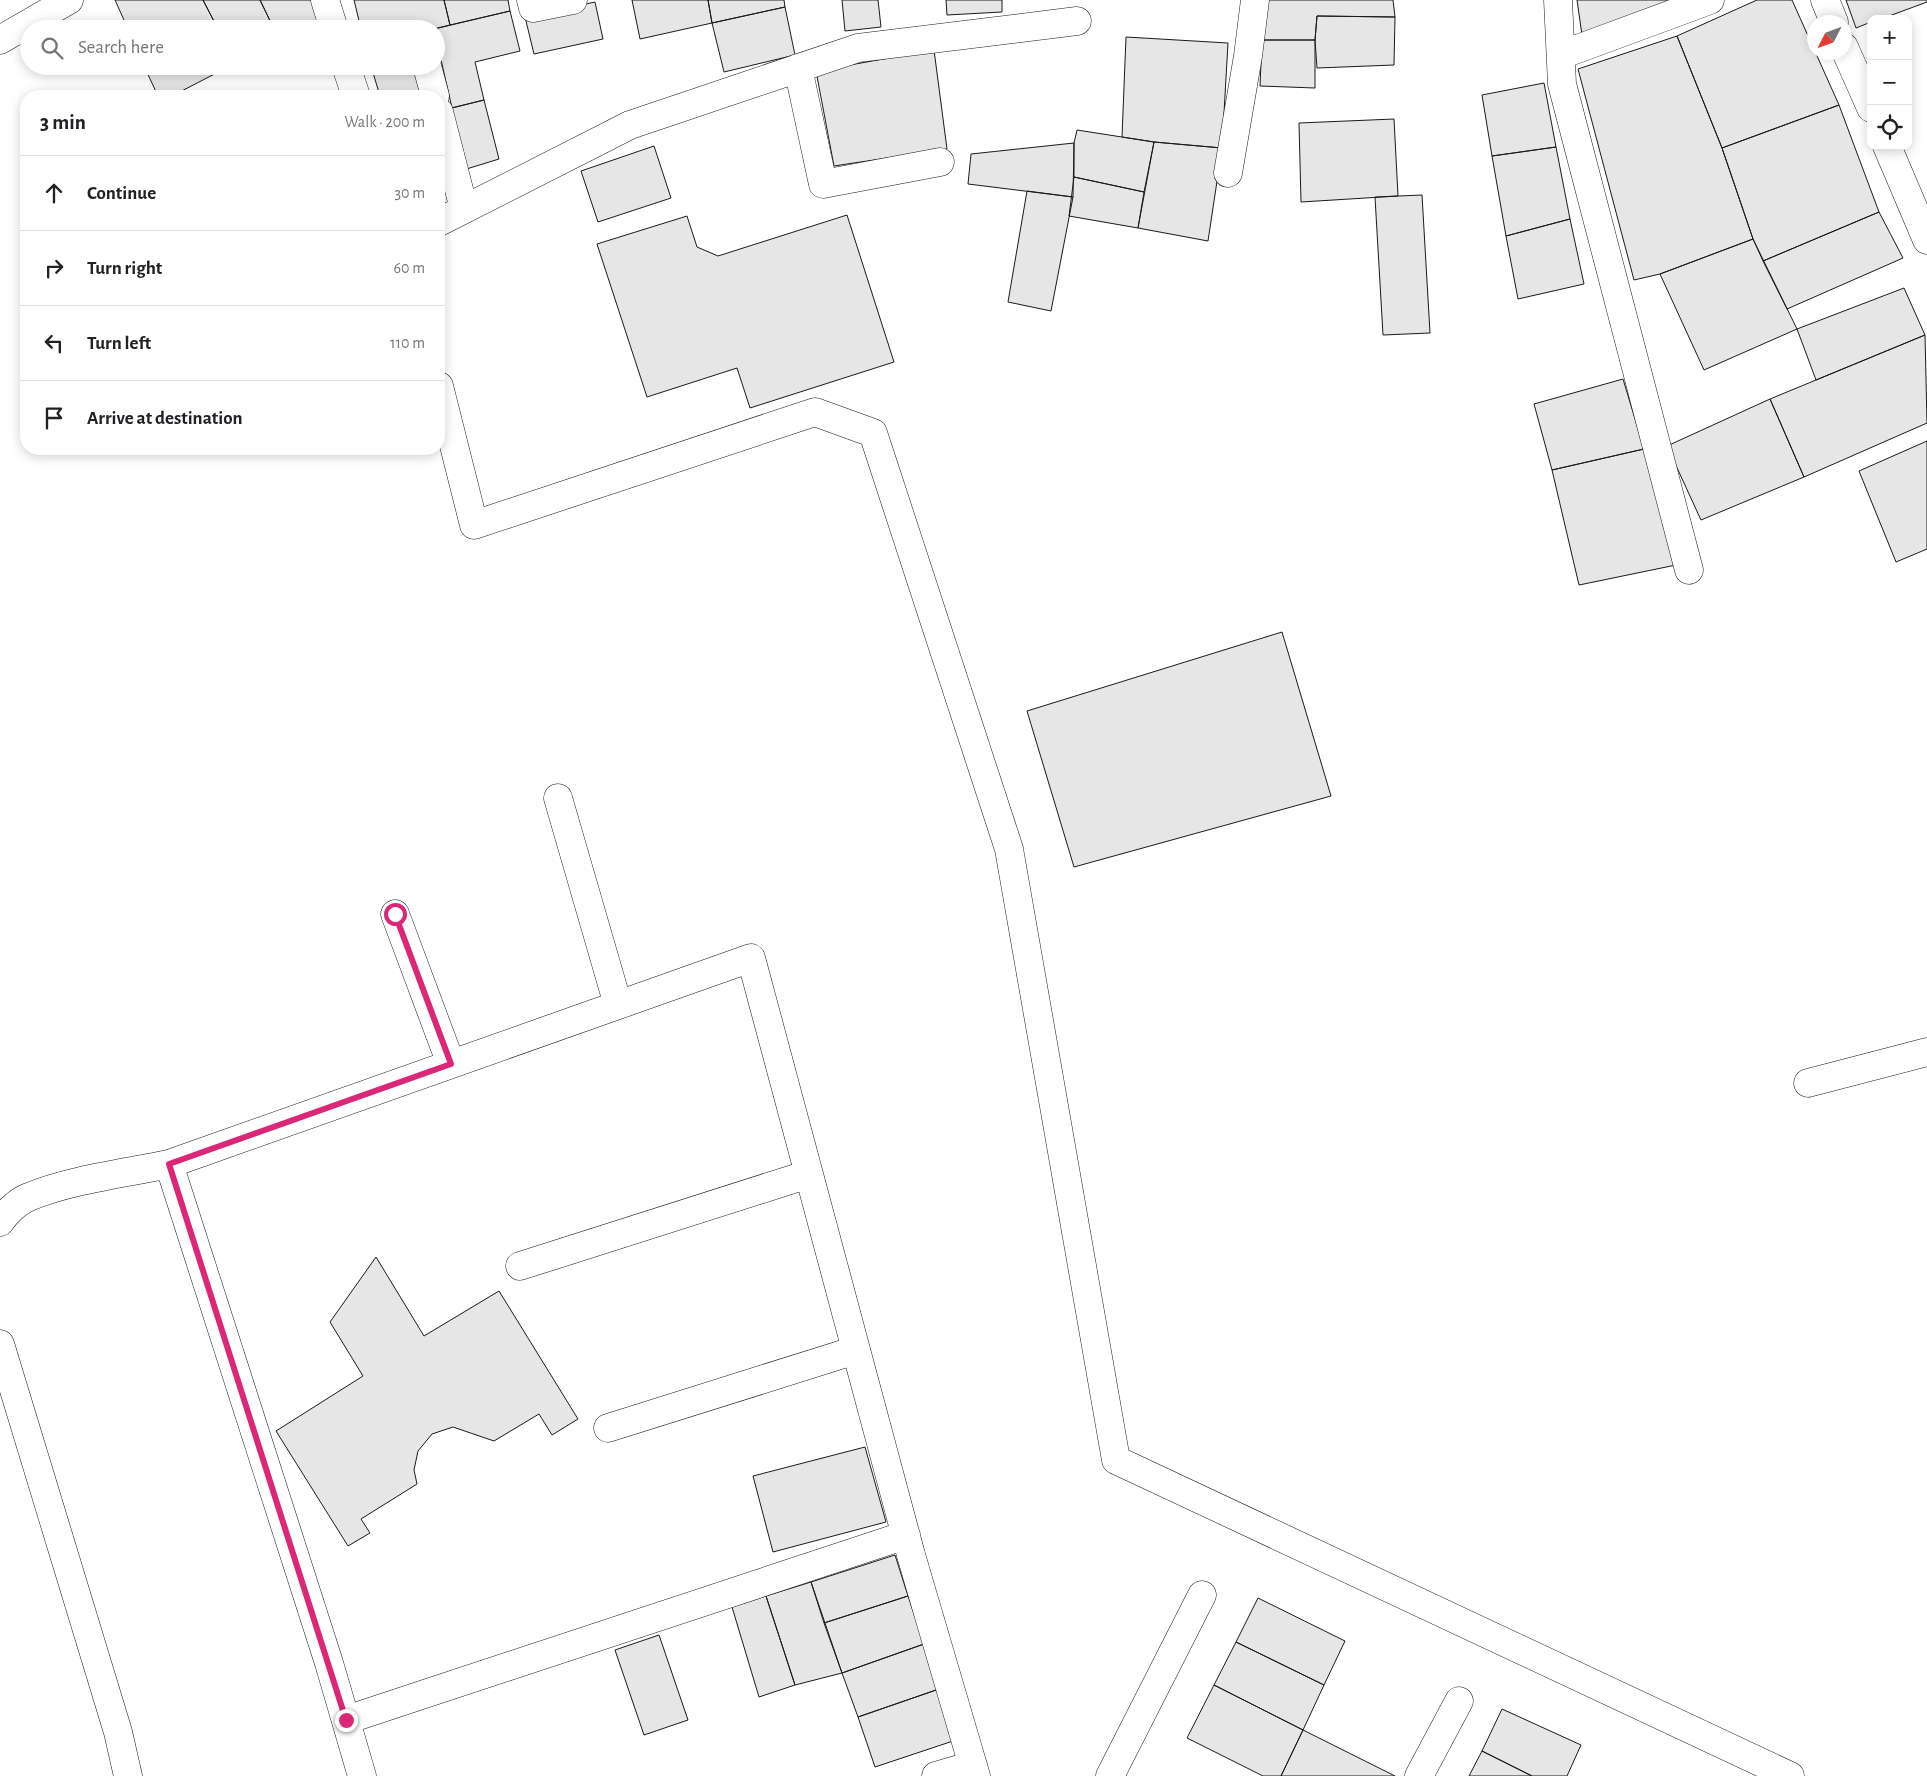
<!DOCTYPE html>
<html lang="en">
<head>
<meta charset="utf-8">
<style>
	:root { --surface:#fff; --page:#f6f6f6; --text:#202124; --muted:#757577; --line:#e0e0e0 }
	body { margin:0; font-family:"Alegreya Sans",sans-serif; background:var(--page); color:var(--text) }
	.controls { position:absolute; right:15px; top:15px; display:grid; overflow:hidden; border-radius:10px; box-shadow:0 2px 12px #0003 }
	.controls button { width:45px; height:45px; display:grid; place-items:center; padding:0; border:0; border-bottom:1px solid var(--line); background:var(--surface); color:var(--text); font:25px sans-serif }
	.compass { position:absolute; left:1807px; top:15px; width:45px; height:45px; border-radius:50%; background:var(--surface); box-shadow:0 2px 12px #0003; rotate:228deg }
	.stop { position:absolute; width:15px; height:15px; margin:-11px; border:4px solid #db2777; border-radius:50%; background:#fff }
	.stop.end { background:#db2777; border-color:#fff; box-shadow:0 1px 5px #0008 }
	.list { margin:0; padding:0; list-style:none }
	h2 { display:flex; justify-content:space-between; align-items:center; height:65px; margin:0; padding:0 20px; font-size:21px }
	h2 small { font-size:16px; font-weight:400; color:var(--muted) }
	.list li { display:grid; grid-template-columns:32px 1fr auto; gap:15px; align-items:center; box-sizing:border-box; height:75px; padding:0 20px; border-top:1px solid var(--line) }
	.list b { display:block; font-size:19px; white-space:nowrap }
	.list em { font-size:16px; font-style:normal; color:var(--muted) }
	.icon { flex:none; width:28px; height:28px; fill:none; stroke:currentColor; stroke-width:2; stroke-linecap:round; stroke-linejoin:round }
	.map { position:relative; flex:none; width:1927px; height:1776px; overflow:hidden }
	.search { position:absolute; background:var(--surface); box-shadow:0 2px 12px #0003; left:20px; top:20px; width:425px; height:55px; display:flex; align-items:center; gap:12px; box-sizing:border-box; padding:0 18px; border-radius:28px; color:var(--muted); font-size:19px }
	.panel { position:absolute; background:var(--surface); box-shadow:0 2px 12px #0003; left:20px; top:90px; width:425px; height:365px; border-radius:20px }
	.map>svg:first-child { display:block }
</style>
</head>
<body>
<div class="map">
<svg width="1927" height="1776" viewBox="0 0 1927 1776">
	<rect width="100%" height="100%" fill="#fff"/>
	<path fill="#e6e6e6" stroke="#1a1a1a" d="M115,0h88l15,29h-90z
		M203,0h57l14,29h-56z
		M260,0h59l8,16 -25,13h-28z
		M354,0h90l6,25 -16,4h-73z
		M444,0h64l2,11 -60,14z
		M632,0h76l4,23 -72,16z
		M708,0h76l1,7 -73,16z
		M842,0h36l3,27 -36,4z
		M946,0h56v12l-55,3z
		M1263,0h130l2,17 -78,-1 -2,24h-53z
		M1577,0h101l-96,35z
		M1757,0h35l47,105 -117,43 -45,-112z
		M1846,0h81v2l-46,17h-10v3l-15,6z
		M595,2l8,37 -69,15 -9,-37z
		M785,7l10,48 -71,17 -12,-49z
		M510,11l10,40 -45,11 9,38 -32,8 -18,-79z
		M1317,16l78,1 -1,48 -77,3 -2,-28z
		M1677,36l45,112 31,91 -93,35 -26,6 -56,-211z
		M1126,37l102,6 -6,105 -68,-6 -32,-5z
		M1262,40h53v48l-55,-2z
		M934,50l13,99 -113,17 -18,-95z
		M144,66h86l-58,30h-14z
		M371,66h49l8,30h-48z
		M1544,83l12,64 -64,9 -10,-61z
		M484,100l15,59 -39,12 -17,-61z
		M1839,105l40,107 -116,49 -10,-22 -31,-91z
		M1394,119l4,77 -97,6 -2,-79z
		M1077,130l77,12 -10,50 -70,-15v-34z
		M1154,142l68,6 -14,93 -70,-13z
		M1074,143l-1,54 -105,-13 3,-30z
		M654,146l17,52 -73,24 -17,-51z
		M1556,147l14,72 -64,17 -14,-80z
		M1074,177l70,15 -6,36 -69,-12z
		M1027,191l46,6 -22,114 -43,-9z
		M1422,195l8,138 -47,2 -8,-138z
		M1879,212l24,46 -116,51 -24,-48z
		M847,215l47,147 -144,46 -13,-40 -90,29 -50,-153 90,-28 10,31 21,9z
		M1570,219l14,65 -66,15 -12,-63z
		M1753,239l44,90 -93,41 -44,-96z
		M1904,288l21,47 -109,45 -19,-51z
		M1925,335l2,88 -123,54 -34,-78z
		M1623,379l21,70 -92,21 -18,-66z
		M1770,399l34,78 -103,43 -34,-74z
		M1927,441v108l-31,13 -37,-91z
		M1644,449l32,116 -97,20 -27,-115z
		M1282,632l49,164 -257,71 -47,-156z
		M376,1257l48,79 75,-45 79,128 -26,16 -13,-21 -45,27 -41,-14 -21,7 -14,17 -4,19 3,14 -56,35 9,14 -22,13 -72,-115 87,-55 -33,-54z
		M865,1447l21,75 -113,30 -20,-76z
		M895,1555l13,41 -84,27 -13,-41z
		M811,1582l31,91 -47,12 -29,-89z
		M766,1596l29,89 -36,12 -27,-90z
		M908,1596l16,48 -82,29 -18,-50z
		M1258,1598l87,43 -21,44 -88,-43z
		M659,1635l29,85 -44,15 -29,-85z
		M1236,1642l88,43 -21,45 -89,-45z
		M924,1644l15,45 -81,28 -16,-44z
		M1214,1685l89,45 -22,46h-18l-76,-38z
		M939,1689l17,51 -81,27 -17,-50z
		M1502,1709l79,36 -14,31h-35l-50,-25z
		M1303,1730l92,46h-114z
		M1482,1751l50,25h-63z"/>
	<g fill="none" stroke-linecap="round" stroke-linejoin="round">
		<defs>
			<path id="minor" d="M325,0l9,29
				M531,0l2,8 40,-8
				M1558,0l4,84 127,486
				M1825,0l9,22
				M0,40l69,-40
				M1844,47l27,61
				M1561,55l149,-55
				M346,66l10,30
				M427,66l8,30
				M798,68l25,116 117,-22
				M439,112l25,97
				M1887,146l40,94
				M1228,173l20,-117 7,-56
				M439,222l191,-97 228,-77 219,-27
				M439,386l35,139 341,-113 58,21 136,416 107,611 674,316
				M558,798l60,207
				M395,914l56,150
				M1808,1083l119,-31
				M0,1222c6,-9 18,-21 29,-25 39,-17 98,-24 140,-33
				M520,1266l289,-92
				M0,1344l118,388 10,44
				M608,1428l248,-78
				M346,1720l560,-185
				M362,1776l-33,-113 -160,-499 582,-206 160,597 65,221
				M936,1776l37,-11
				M1110,1776l92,-181
				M1419,1776l40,-75"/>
		</defs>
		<use href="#minor" stroke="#1a1a1a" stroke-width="29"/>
		<use href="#minor" stroke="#fff" stroke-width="28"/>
	</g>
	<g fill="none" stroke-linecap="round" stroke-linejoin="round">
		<path stroke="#db2777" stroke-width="6" d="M346,1720l-177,-556 282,-100 -56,-150"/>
	</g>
</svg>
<div class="controls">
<button>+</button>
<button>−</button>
<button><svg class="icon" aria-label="locate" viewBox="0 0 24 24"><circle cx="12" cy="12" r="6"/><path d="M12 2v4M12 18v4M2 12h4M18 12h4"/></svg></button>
</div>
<svg class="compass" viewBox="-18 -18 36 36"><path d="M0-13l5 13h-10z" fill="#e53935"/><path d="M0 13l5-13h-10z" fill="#757577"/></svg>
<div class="stop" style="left:395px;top:914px"></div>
<div class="stop end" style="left:346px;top:1720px"></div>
<div class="search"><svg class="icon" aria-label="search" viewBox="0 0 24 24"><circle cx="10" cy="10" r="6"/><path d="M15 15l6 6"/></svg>Search here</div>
<section class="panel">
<h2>3 min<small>Walk · 200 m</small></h2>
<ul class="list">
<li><svg class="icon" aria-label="ahead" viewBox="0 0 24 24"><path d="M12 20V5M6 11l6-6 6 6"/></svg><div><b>Continue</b></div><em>30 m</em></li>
<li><svg class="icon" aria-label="right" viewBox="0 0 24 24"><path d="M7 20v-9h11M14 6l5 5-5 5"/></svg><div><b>Turn right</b></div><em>60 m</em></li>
<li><svg class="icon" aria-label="left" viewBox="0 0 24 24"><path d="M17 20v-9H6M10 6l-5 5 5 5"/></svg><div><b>Turn left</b></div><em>110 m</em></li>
<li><svg class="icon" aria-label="arrive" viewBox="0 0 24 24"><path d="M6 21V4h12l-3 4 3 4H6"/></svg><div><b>Arrive at destination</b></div></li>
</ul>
</section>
</div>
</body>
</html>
